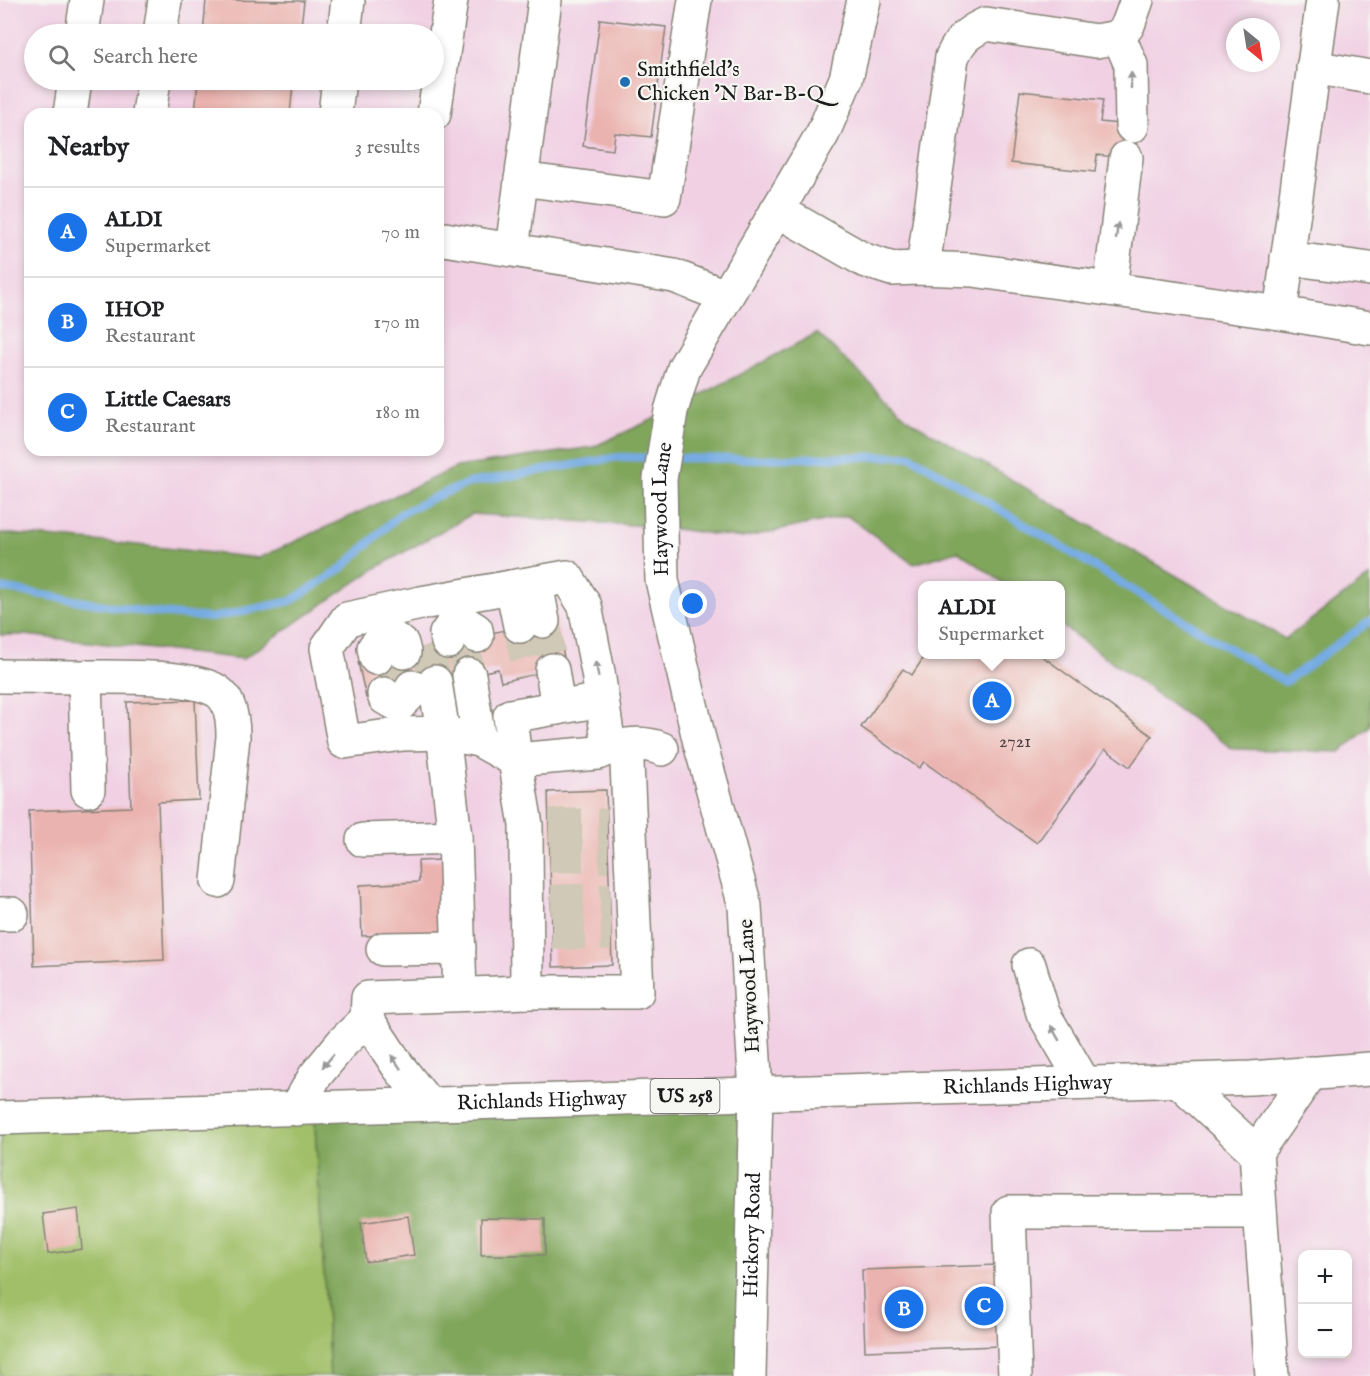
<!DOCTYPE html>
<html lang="en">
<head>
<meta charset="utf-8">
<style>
	:root { --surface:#fff; --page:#f6f6f6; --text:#202124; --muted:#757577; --line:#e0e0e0; --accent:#1a73e8 }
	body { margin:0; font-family:"IM FELL English",serif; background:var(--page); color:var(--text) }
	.controls { position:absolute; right:18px; bottom:18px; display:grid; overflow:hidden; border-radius:12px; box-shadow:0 3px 9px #0003 }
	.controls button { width:54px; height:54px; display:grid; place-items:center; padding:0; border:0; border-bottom:2px solid var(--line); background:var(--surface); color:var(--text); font:30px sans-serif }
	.compass { position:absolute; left:1226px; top:18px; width:54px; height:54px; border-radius:50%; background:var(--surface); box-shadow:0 3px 9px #0003; rotate:150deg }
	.you { position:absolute; left:693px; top:604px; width:21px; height:21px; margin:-15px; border:4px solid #fff; border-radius:50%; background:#1a73e8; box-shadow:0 0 0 9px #1a73e833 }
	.badge { display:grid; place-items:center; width:39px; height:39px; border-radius:50%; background:var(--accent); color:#fff; font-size:20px; font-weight:700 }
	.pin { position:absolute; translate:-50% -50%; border:3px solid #fff; box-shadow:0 2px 6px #0006 }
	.popup { position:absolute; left:918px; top:581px; width:147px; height:78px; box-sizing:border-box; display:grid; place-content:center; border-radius:12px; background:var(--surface); filter:drop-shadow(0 2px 4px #0005); font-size:20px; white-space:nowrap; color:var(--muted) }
	.popup b { font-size:22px; color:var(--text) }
	.popup::after { content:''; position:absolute; left:50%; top:100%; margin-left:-12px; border:12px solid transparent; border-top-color:var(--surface) }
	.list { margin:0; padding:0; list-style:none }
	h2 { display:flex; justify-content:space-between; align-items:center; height:78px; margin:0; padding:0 24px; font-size:26px }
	h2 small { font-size:20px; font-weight:400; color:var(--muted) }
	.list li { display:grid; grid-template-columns:39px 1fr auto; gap:18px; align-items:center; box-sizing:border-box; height:90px; padding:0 24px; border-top:2px solid var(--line) }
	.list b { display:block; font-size:22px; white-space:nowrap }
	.list p { margin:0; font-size:20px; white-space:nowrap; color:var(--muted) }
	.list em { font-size:20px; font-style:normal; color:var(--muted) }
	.icon { flex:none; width:33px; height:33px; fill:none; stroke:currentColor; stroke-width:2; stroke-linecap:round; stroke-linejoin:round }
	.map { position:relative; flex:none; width:1370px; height:1376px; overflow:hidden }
	.search { position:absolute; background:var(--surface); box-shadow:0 3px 9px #0003; left:24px; top:24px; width:420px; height:66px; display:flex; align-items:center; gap:15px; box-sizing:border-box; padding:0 21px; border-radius:33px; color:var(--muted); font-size:22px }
	.panel { position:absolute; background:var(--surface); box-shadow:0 3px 9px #0003; left:24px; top:108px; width:420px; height:348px; border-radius:18px }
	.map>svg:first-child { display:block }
</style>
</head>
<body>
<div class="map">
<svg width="1370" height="1376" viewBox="0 0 1370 1376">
	<rect width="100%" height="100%" fill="#f6f6f2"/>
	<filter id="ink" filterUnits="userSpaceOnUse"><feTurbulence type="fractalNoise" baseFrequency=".0167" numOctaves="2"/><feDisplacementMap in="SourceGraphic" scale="12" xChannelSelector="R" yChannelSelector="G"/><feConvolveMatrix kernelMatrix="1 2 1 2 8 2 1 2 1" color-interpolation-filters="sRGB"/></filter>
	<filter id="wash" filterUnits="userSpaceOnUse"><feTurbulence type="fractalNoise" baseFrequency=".008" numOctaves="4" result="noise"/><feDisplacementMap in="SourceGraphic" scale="24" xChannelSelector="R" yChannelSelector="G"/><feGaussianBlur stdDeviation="1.35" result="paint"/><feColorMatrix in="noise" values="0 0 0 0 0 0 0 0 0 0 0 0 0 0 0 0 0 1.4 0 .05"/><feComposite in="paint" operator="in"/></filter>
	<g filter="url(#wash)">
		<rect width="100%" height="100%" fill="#f0e8d2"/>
		<path fill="#f1d0e3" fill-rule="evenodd" d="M0,0h1370v576l-85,63 -376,-219 -92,-87 -146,78 -78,36 -136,20 -198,91 -141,-15 -118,-10zM1235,27h36v36h-36zM34,34h400v46h-400zM30,114h408v336h-408z
			M472,514l189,13 81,11 105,-22 67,48 44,-13 48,34 -83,1v68h138v-29l172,124 107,3 30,-25v649h-621l7,-282 -756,24v-483h25l351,-67zM1302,1254h46v100h-46z"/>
		<path fill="#a0bf67" stroke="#5e6e42" stroke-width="1.5" d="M314,1108l16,268h-330v-258z"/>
		<path fill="#80a65c" stroke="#4e613c" stroke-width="1.5" d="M817,333l92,87 376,219 85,-63v151l-30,25 -107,-3 -172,-124v-39l-55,-1 -48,-34 -44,13 -67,-48 -105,22 -81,-11 -189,-13 -96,54 -133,91 -218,-24h-25v-102l118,10 141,15 198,-91 136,-20 78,-36z
			M756,1093l-7,283h-419l-16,-268z"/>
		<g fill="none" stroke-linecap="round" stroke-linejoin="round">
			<path stroke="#76abe4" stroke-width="8" d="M670,458l82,1 159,-3 374,226 85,-61
				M0,588l147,24 64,6 80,-17 50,-32 59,-55 37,-18 32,-13 150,-26 38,1"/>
		</g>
		<g id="blocks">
			<path fill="#ebb3af" d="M206,0l98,1 -4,33h-97z
				M600,19l66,8 -15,110 -36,-4 -2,17 -30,-4z
				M198,80h153l-1,9 -57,-5 -3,30h-95z
				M1020,91l83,9 -3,22 38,4 -4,33 -37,-4 -2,17 -84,-9z
				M556,619l10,48 -65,15 -3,-13 -132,29 -8,-36z
				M926,654h113l113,82 -22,31 -25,-18 -68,94 -113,-81 -5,6 -58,-41 42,-58 9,6z
				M195,700l4,100 -41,2 6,158 -130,6 -5,-155 102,-4 -4,-105z
				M606,790l6,175 -59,2 -5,-175z
				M442,860l3,73 -83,3 -2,-51 59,-3 -1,-21z
				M78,1209l4,40 -34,5 -5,-40z
				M408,1216l6,39 -48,7 -5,-39z
				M481,1218l64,1v36h-64z
				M997,1265l2,81 -134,5 -3,-81z"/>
		</g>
	</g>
	<g filter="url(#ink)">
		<use href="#blocks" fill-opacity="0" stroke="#868277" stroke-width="1.5"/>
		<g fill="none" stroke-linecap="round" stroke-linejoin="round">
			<path stroke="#d0c9b7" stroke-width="33" stroke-dasharray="33 16" stroke-linecap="butt" d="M543,621l9,49
				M520,626l10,49
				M462,639l7,36
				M428,646l7,36
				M390,655l7,36
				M549,825h58
				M550,856h58
				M551,901l59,-1
				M552,933h59"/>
			<defs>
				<g id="minor">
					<path d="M1323,0l-43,313 90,15"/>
					<path d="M82,34l5,-34"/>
					<path d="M160,34l5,-34"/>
					<path d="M344,34l4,-34"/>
					<path d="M1119,37l12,28 1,61"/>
					<path d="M1313,67l57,10"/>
					<path d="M70,114l5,-34"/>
					<path d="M149,114l5,-34"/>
					<path d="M335,114l3,-26"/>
					<path d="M434,114l17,-114"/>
					<path d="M521,179l143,19 31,-198"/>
					<path d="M777,210l87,50 28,9 26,-1 55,2 307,43"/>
					<path d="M438,238l236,38 51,20"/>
					<path d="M512,249l33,-249"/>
					<path d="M1287,258l83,11"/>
					<path d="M923,268l29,-211c9,-19 15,-24 34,-33l110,17 23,-4 9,-12 9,-25"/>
					<path d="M1110,289l16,-131"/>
					<path d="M536,583l7,38"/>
					<path d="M512,587l8,39"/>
					<path d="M448,642l-2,-8 11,-16 19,12 1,6"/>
					<path d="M376,658l-2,-10 12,-15 16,11 2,8"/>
					<path d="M552,670l6,38"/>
					<path d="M469,675l10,65"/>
					<path d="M0,676c29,0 59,1 88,1 31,0 103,-2 129,14 14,9 16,31 16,46l-15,144"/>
					<path d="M85,677l3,113"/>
					<path d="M435,682l8,51 -40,1 -59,8 -17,-94 20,-29 74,-16 146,-26 18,29 13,66 11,75"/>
					<path d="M384,694l1,4 14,7 14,-14 -1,-4"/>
					<path d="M515,760l-5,-44 92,-16"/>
					<path d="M627,763l10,229h-110l-1,-167 -11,-65 83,-7c18,-9 45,-12 64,-4"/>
					<path d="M363,840l92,-3"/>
					<path d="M0,914h12"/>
					<path d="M383,949l76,-1"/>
					<path d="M1029,965l14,48 41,70"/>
					<path d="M460,994l-5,-157 -12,-104 36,7 36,20"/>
					<path d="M1179,1081l77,71"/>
					<path d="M428,1104l-30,-38 -31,-47 1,-21 159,-6"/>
					<path d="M296,1109l19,-33 28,-34 24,-23"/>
					<path id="s1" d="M749,1376l7,-283 -11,-187 -46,-167 -37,-159 -2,-101 11,-68 13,-43 139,-235 23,-54 18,-79"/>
					<path d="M1015,1376l-6,-164h251"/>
					<path d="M1272,1376l-16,-224 55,-79"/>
				</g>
				<g id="major">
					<path id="s2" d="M0,1118l1251,-40 119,-9"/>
				</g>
			</defs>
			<use href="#minor" stroke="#868277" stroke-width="36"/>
			<use href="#major" stroke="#868277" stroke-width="36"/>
			<use href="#minor" stroke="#fff" stroke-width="33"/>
			<use href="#major" stroke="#fff" stroke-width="33"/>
		</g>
		<defs><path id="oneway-solid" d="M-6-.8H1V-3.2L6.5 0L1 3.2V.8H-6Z" transform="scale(1.5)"/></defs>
		<g fill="#999">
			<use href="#oneway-solid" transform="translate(1131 80) rotate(-90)"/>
			<use href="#oneway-solid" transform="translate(1117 231) rotate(-83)"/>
			<use href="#oneway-solid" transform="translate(597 669) rotate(-100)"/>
			<use href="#oneway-solid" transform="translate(1055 1033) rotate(-120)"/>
			<use href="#oneway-solid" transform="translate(328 1061) rotate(130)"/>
			<use href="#oneway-solid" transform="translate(396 1062) rotate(-125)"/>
		</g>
	</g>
	<circle fill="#1f6fb2" stroke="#f6f6f2" stroke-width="2" cx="625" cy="82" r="6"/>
	<g text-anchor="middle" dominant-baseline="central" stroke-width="4.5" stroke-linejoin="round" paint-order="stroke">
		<g font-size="18" fill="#504241">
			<text x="1015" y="742">2721</text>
		</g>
		<rect fill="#f6f6f2" stroke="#5d5d5c" stroke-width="1.5" x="650.5" y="1079" width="69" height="34" rx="4.5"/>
		<g font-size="20" font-weight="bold" fill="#1c1c1c">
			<text x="685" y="1096">US 258</text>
		</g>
		<g font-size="21" fill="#1c1c1c" stroke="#f6f6f2" text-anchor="start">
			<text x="637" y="70">Smithfield's<tspan x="637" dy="24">Chicken 'N Bar-B-Q</tspan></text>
		</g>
		<g font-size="21" fill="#1c1c1c" stroke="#f6f6f2">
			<text stroke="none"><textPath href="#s1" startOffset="878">Haywood Lane</textPath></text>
			<text transform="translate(750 986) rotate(-93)">Haywood Lane</text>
			<text stroke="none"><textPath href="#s2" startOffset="1028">Richlands Highway</textPath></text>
			<text stroke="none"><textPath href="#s2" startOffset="542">Richlands Highway</textPath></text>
			<text stroke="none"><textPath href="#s1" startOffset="141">Hickory Road</textPath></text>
		</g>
	</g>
</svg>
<div class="controls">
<button>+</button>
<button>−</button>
</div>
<svg class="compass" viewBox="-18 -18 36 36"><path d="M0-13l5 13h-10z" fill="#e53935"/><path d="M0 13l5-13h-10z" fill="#757577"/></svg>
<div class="you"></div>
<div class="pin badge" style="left:992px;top:701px">A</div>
<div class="popup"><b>ALDI</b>Supermarket</div>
<div class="pin badge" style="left:904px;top:1309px">B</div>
<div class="pin badge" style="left:984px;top:1306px">C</div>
<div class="search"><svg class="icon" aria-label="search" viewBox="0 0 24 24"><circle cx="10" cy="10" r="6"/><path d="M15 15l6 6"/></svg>Search here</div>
<section class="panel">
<h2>Nearby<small>3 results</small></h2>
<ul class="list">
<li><span class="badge">A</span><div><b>ALDI</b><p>Supermarket</p></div><em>70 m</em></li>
<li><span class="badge">B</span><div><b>IHOP</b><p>Restaurant</p></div><em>170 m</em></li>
<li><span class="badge">C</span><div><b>Little Caesars</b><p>Restaurant</p></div><em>180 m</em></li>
</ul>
</section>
</div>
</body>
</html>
